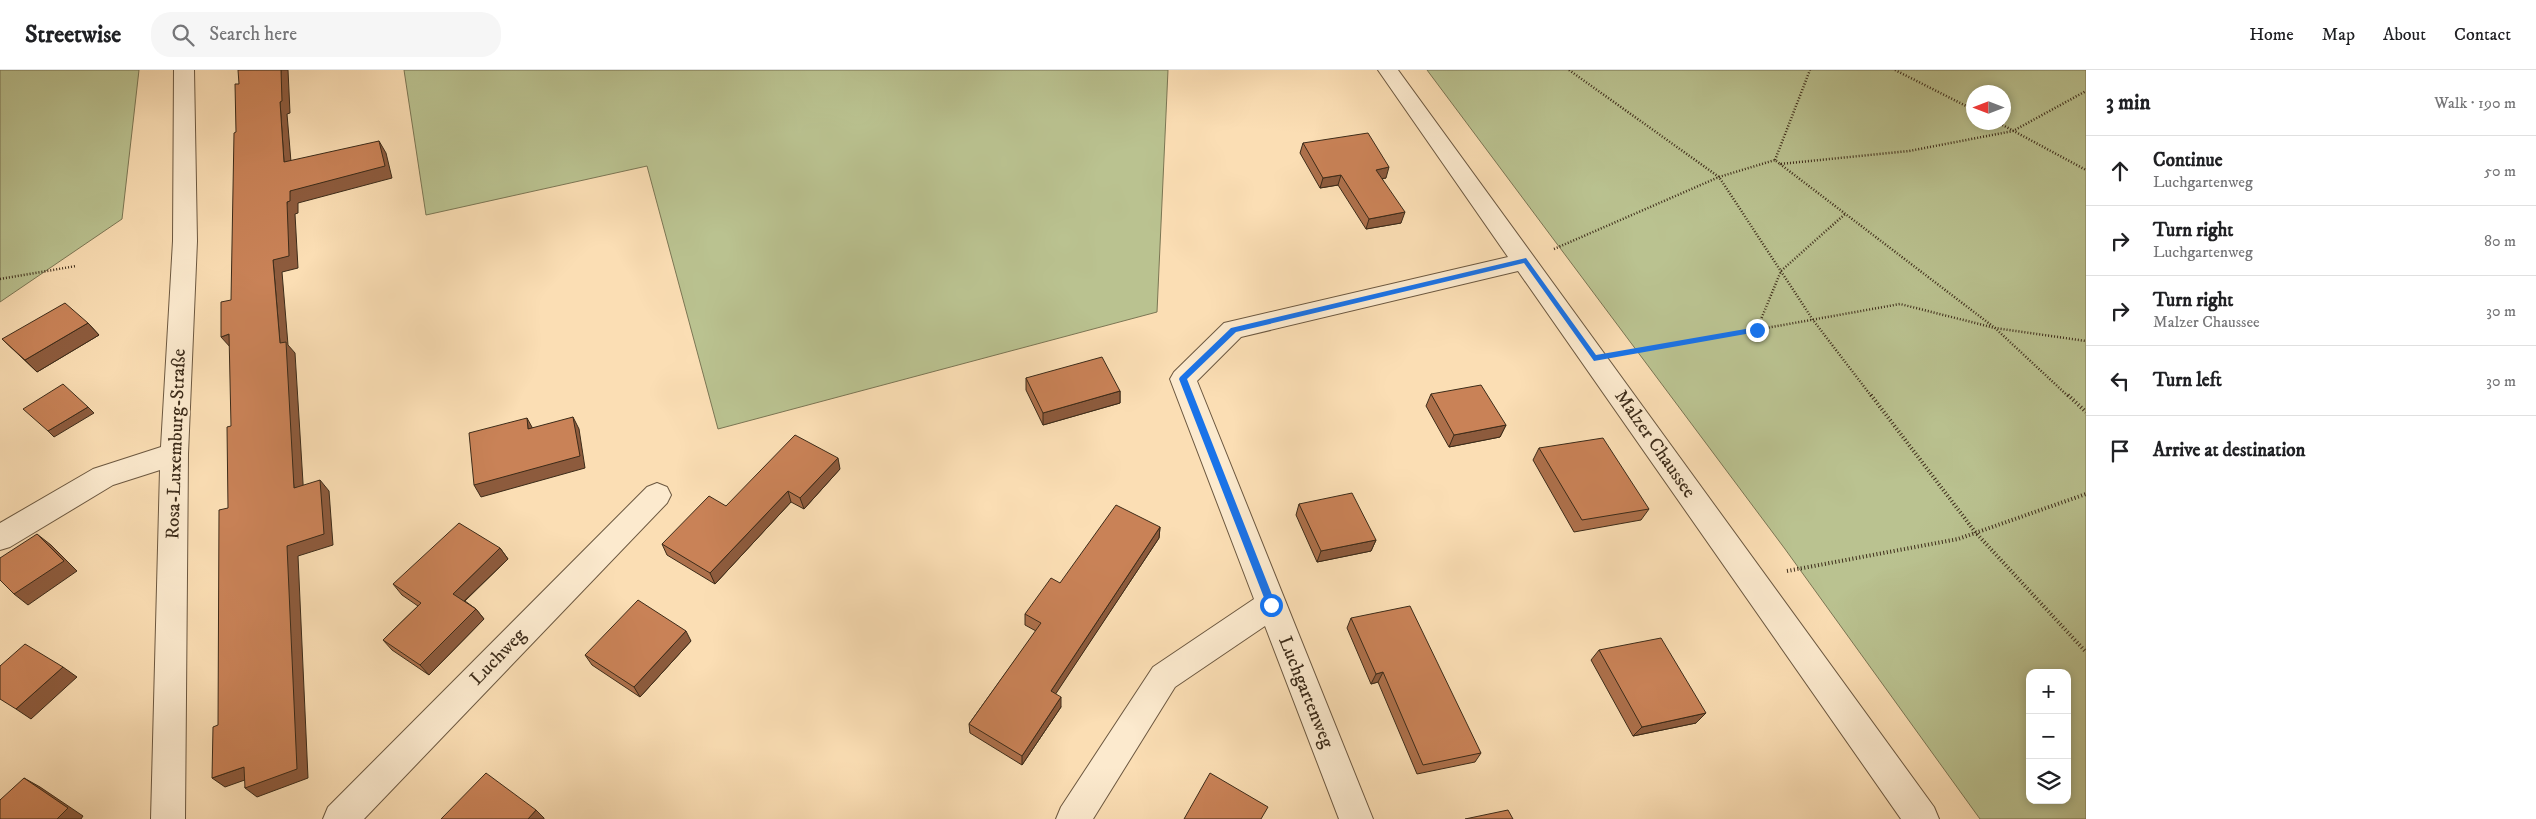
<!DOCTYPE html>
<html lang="en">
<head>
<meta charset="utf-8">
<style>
	:root { --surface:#fff; --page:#f6f6f6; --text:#202124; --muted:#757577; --line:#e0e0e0 }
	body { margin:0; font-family:"IM FELL DW Pica",serif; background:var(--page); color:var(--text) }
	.controls { position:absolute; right:15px; bottom:15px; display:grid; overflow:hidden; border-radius:10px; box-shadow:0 2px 8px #0003 }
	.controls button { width:45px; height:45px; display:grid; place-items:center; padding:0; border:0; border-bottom:1px solid var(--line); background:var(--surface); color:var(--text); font:25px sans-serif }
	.compass { position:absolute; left:1966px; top:15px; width:45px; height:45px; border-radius:50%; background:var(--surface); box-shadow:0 2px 8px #0003; rotate:270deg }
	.stop { position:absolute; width:15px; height:15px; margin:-11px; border:4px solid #1a73e8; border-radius:50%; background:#fff }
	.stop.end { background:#1a73e8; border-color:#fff; box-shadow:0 1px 5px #0008 }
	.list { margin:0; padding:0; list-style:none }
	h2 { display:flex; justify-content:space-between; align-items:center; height:65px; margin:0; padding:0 20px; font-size:21px }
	h2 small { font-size:16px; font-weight:400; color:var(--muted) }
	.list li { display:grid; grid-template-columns:32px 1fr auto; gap:15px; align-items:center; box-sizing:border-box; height:70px; padding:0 20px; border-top:1px solid var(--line) }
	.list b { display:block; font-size:19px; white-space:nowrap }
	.list p { margin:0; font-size:16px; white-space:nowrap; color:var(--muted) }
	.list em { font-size:16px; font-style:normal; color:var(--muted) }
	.icon { flex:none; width:28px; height:28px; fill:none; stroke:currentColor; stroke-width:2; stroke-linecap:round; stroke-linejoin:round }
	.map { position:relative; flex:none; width:2086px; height:749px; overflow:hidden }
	header { display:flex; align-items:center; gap:30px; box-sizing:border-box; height:70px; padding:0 25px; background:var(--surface); border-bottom:1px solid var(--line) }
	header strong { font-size:24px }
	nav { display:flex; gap:28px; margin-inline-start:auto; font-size:18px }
	.search { width:350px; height:45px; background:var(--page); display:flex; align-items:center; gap:12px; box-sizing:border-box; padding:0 18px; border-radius:20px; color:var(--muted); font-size:19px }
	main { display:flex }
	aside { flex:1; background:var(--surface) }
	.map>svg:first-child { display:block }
</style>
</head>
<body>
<header>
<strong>Streetwise</strong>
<div class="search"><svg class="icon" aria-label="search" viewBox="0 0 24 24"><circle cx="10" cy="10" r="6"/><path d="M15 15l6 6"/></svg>Search here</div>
<nav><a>Home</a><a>Map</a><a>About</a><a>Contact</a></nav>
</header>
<main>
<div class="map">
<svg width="2086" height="749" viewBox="0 0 2086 749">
	<rect width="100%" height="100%" fill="#fbdeb4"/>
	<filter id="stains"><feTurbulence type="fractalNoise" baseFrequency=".004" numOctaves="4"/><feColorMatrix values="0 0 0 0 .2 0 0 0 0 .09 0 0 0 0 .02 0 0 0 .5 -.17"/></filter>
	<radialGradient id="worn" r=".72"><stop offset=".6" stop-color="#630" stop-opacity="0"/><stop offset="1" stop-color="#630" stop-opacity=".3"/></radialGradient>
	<path fill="#bac290" stroke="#7b7654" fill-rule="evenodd" d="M0,0h139l-17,149 -122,83z
		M404,0h764l-11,242 -439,117 -71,-263 -221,49z
		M1427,0h659v749h-106l-195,-270zM2004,22v30h-30v-30zM2030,603h37v127h-37z"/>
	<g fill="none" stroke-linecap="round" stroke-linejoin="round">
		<defs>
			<path id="minor" d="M174,0h20l3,171 -9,213 -3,365h-34l9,-349 -47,15 -103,62 -10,3v-27l93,-54 68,-22 12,-206z
				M1378,0h20l536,737 5,12h-38l-383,-548 -277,66 -44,44 176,438h-34l-74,-193 -90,61 -82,132h-37l5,-12 92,-140 101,-68 -84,-220 4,-7 50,-49 284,-66z
				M657,413l10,4 4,8 -4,8 -303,316h-41l5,-12 319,-320z"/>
		</defs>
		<use href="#minor" stroke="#6c5840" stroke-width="2"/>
		<path stroke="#3c2b19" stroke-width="2.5" stroke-dasharray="1 2" stroke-linecap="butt" d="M1569,0l150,107 94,143 59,77
			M1895,0l79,40
			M1997,52l89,48
			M1775,90l35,-90
			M1780,94l215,164 74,69
			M1554,179l165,-72 56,-17 5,4 129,-13 104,-20 73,-40
			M0,209l76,-13
			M1757,259l24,-58 64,-57
			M1627,283l273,-49 95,24 91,13"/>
		<path stroke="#3c2b19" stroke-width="4" stroke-dasharray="1 2.5" stroke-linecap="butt" d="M1871,325l105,138 110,119
			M2068,325l18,17
			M1787,501l171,-32 128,-45"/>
		<use href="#minor" fill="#fceace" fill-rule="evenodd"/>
	</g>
	<path fill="#ad704b" stroke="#3c2b19" d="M1303,73l83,35h-4l19,45 -35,6 -28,-44 -18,3 -20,-35z
		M88,253l11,12 -62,37 -35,-33z
		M1026,308l94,13v12l-77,22 -17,-35z
		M1431,324l75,31 -6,12 -51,10 -23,-41z
		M1539,378l110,61 -8,11 -67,12 -41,-72z
		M840,399l-36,40 -13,-7 -76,82 -48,-29 -5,-11 64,-38z
		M1299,434l77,36 -5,11 -54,11 -21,-47z
		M1160,457l-1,11 -104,156 6,13 -39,58 -52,-32 -1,-9 67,-93 -11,-6v-11l35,-31z
		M500,478l8,11 -43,42 11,8 8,10 -55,56 -37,-25 -9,-10 35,-34 -16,-11 -9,-11z
		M1351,548l130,135 -6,9 -58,12 -39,-92 -7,2 -24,-56z
		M691,571l-51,56 -48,-32 -7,-10z
		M1599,580l97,73 -63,13 -42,-76z"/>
	<path fill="#8d5b3d" stroke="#3c2b19" d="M281,0h7l2,43 -3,1 5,60 -8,-12 -4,-60z
		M379,71l7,12 6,25 -94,25v10l-3,1 3,54 -16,4 6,73 7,8 9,146 -10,-11 -14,-145 -7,-83 17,-69z
		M1389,97l-3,11 -13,2 3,-10z
		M1341,105l-3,10 -18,3 3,-10z
		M1405,142l-4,11 -35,6 3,-10z
		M88,253l11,12 -62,37 -12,-12z
		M229,264l2,14 -10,-11z
		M1120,321v12l-77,22v-12z
		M88,337l6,6 -40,24 -6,-6z
		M573,347l6,12 6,39 -104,29 -7,-12z
		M527,348l6,11h-5z
		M1506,355l-6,12 -51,10 5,-12z
		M838,388l2,11 -36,40 -4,-11z
		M320,410l9,11 4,54 -35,11 10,222 -51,19 -12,-9 42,-242z
		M788,421l3,11 -76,82 -5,-11z
		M1160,457l-1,11 -108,163v-10z
		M37,464l14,11 26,26 -49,34 -14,-11z
		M1376,470l-5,11 -54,11 4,-11z
		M500,478l8,11 -47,45 -8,-10z
		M476,539l8,10 -55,56 -9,-10z
		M686,561l5,10 -51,56 -6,-10z
		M63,597l14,10 -46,42 -15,-10z
		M1383,602l-5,10 -7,2 5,-10z
		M1061,627v10l-39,58v-9z
		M1706,643l-10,10 -63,13 9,-9z
		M244,697l12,9 -31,11 -13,-9z
		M24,708l16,9 43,29 -2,3h-24z
		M536,740l8,8v1h-16z"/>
	<path fill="#c98257" stroke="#3c2b19" d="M238,0h43l1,31 -2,1 4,60 95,-21 6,25 -95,25v10l-3,1 2,54 -16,4 7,83 6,-1 8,146 26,-8 4,54 -37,12 10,223 -52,19 -1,-21 -32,11 1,-51 5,-2 1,-215 9,-2 -1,-81 4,-1 -2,-92 -8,3v-35l10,-2 3,-167 2,-1 -1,-48h4z
		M1368,63l21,34 -13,3 29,42 -36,7 -28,-44 -18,3 -20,-35z
		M65,233l23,20 -63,37 -23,-21z
		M1102,287l18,34 -77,22 -17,-35z
		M63,314l25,23 -40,24 -25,-22z
		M1481,315l25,40 -52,10 -23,-41z
		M573,347l7,39 -106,29 -5,-52 58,-15 1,11z
		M795,365l43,23 -38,40 -12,-7 -78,82 -48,-29 47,-48 17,10z
		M1603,368l46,71 -67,11 -43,-72z
		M1352,423l24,47 -55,11 -22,-47z
		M1116,435l44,22 -109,164 10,6 -39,59 -53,-32 72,-101 -16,-9 26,-36 9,5z
		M459,453l41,25 -47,46 23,15 -56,56 -37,-25 38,-37 -28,-19z
		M37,464l27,27 -50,33 -14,-14v-22z
		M638,530l48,31 -52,56 -49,-32z
		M1410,536l71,147 -58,12 -40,-93 -7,2 -25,-56z
		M1661,568l45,75 -64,14 -43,-77z
		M25,574l38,23 -47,42 -16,-10v-33z
		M486,703l50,37 -8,9h-87z
		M1210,703l58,34 -7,12h-77z
		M24,708l44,30 -11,11h-57v-19z
		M1508,740l5,9h-48z"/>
	<path fill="#1a73e8" d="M1526,188l70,97 161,-28 4,3 -4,2 -163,29 -70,-98 -288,69 -49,47 89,226 -5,4 -3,-1 -89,-229 1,-2 51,-49z"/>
	<g text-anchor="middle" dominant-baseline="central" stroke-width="5" stroke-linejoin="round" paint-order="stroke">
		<g font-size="19" fill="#3c2b19" stroke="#fceace">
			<text transform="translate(176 374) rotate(-88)">Rosa-Luxemburg-Straße</text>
			<text transform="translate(1655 374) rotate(55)">Malzer Chaussee</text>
			<text transform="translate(498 587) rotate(-46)">Luchweg</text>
			<text transform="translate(1306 622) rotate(68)">Luchgartenweg</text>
		</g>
	</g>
	<rect width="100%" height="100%" filter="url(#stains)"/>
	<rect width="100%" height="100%" fill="url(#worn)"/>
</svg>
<div class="controls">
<button>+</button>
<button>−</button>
<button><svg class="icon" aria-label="layers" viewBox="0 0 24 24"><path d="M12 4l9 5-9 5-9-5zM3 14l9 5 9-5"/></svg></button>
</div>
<svg class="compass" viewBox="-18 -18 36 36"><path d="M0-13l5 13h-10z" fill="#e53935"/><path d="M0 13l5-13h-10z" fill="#757577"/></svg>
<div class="stop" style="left:1271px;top:535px"></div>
<div class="stop end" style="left:1757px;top:260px"></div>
</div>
<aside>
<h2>3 min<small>Walk · 190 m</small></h2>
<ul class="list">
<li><svg class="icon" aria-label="ahead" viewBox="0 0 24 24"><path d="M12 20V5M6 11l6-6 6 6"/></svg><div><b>Continue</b><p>Luchgartenweg</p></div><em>50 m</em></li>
<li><svg class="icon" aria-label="right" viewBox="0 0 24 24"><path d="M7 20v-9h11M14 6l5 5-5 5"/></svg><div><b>Turn right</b><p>Luchgartenweg</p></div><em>80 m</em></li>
<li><svg class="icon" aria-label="right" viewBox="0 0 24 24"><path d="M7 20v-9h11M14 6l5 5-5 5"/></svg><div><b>Turn right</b><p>Malzer Chaussee</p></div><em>30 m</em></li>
<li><svg class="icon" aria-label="left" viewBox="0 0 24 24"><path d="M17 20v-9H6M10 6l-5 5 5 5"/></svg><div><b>Turn left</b></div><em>30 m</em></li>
<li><svg class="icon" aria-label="arrive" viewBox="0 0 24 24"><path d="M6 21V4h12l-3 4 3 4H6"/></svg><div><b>Arrive at destination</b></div></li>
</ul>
</aside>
</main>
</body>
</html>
